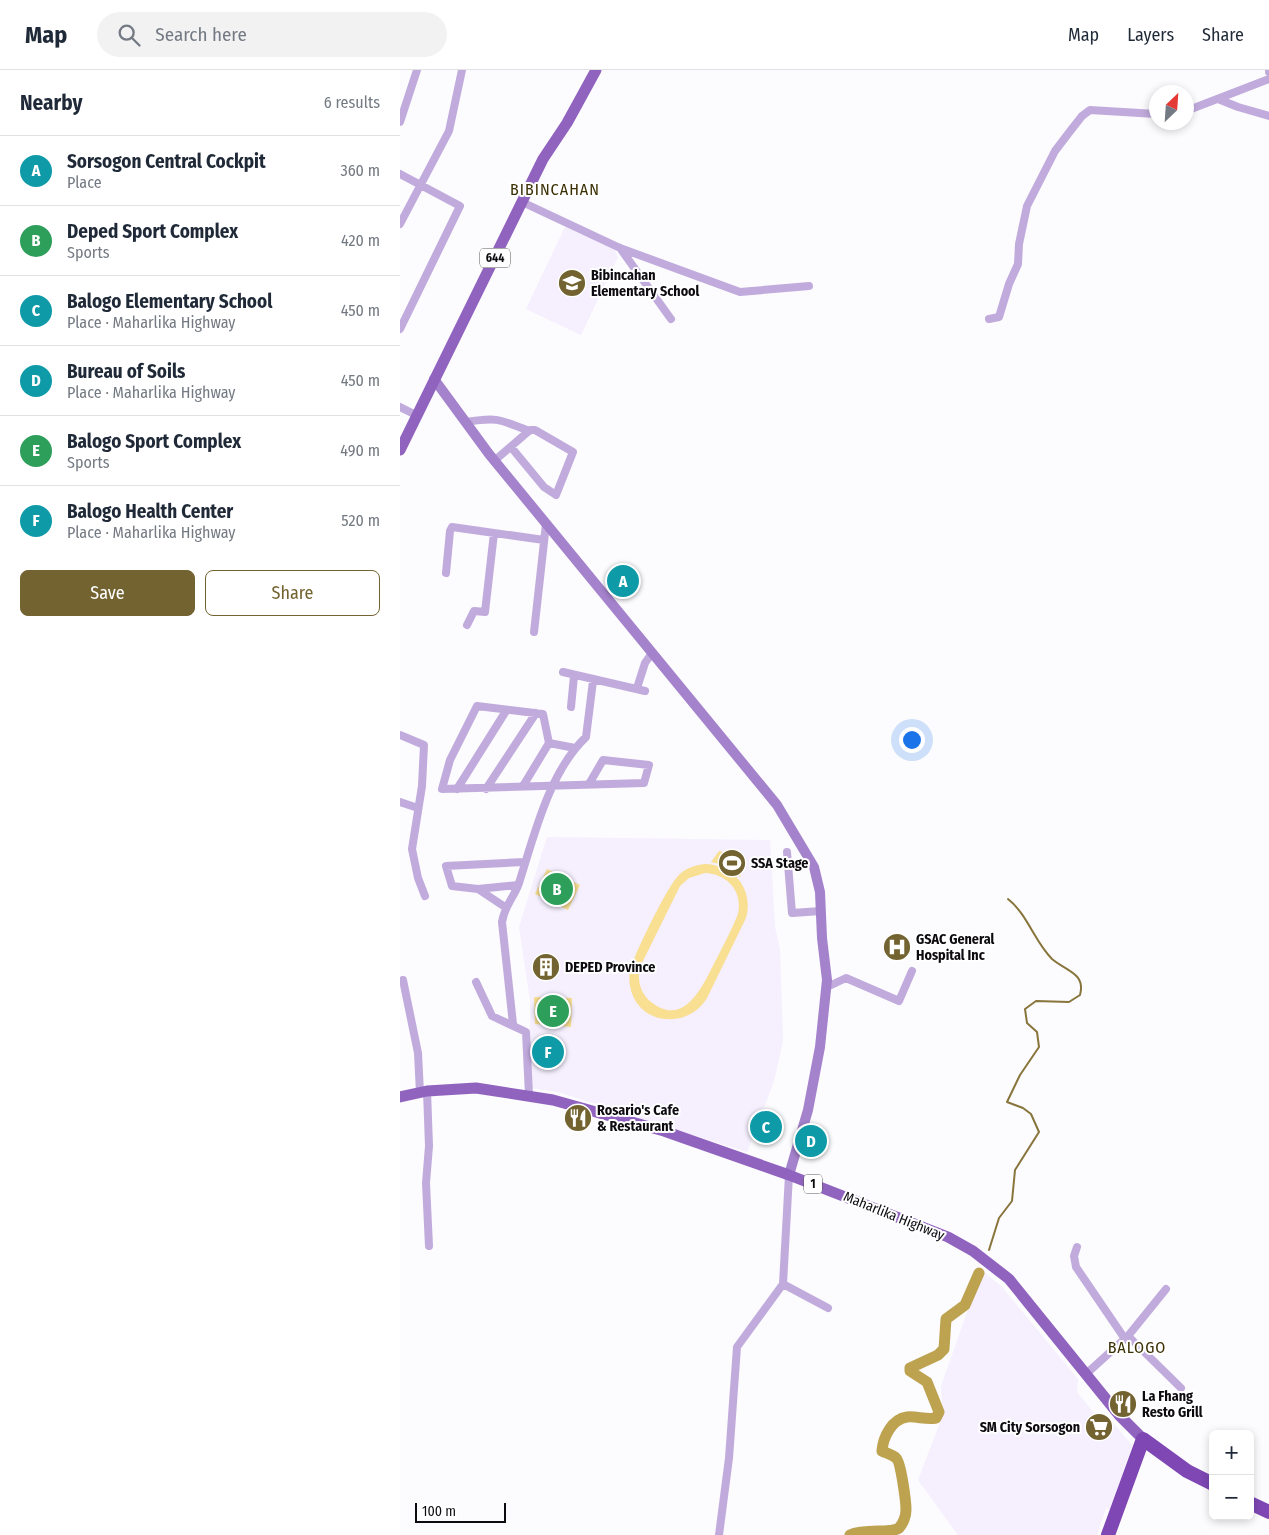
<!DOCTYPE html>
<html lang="en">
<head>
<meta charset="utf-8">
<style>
	:root { --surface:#fff; --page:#f2f2f3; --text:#1f2937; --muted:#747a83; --line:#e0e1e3; --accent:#736330 }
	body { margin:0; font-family:"Fira Sans Condensed",sans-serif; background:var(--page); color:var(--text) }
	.controls { position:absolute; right:15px; bottom:15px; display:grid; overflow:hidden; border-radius:8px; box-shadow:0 2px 8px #0003 }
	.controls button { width:45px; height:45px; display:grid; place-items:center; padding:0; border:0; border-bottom:1px solid var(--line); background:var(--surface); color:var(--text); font:25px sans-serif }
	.compass { position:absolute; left:749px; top:15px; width:45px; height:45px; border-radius:50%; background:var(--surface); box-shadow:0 2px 8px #0003; rotate:25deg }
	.scale { position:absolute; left:15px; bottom:12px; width:91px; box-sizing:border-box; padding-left:5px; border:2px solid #0d0b0f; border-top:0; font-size:14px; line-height:18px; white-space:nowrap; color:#0d0b0f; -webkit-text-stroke:4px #fff; paint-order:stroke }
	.you { position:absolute; left:511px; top:669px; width:18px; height:18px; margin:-12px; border:4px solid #fff; border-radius:50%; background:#1a73e8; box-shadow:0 0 0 8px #1a73e833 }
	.badge { display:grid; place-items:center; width:32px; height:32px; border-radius:50%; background:var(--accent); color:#fff; font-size:16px; font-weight:700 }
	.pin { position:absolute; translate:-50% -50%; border:2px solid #fff; box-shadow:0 1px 5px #0006 }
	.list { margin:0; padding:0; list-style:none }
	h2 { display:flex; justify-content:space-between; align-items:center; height:65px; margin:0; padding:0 20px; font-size:21px }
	h2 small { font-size:16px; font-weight:400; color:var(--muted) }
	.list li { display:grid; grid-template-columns:32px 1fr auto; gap:15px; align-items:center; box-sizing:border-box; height:70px; padding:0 20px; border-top:1px solid var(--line) }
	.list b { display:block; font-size:19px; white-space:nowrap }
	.list p { margin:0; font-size:16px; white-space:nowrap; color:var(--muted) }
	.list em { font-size:16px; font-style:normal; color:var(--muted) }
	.actions { display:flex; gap:10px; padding:15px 20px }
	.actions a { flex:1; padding:11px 0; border:1px solid var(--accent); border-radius:8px; text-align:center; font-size:18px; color:var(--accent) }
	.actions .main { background:var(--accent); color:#fff }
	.icon { flex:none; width:28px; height:28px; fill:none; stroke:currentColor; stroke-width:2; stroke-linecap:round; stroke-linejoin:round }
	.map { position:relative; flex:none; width:869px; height:1465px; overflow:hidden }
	header { display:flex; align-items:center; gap:30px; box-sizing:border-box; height:70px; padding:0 25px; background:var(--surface); border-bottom:1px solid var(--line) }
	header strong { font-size:24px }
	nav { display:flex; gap:28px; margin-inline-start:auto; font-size:18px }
	.search { width:350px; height:45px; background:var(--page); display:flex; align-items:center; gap:12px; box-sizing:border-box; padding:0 18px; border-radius:28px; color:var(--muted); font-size:19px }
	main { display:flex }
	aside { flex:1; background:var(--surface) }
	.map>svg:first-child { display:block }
</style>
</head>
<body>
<header>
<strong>Map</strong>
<div class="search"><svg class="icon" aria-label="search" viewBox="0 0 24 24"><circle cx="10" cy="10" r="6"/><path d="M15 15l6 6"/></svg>Search here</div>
<nav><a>Map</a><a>Layers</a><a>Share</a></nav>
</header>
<main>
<aside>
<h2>Nearby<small>6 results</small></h2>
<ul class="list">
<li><span class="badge" style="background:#0f9aa8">A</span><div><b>Sorsogon Central Cockpit</b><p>Place</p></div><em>360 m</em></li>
<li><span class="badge" style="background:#2e9e5b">B</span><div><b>Deped Sport Complex</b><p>Sports</p></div><em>420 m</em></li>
<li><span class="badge" style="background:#0f9aa8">C</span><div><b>Balogo Elementary School</b><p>Place · Maharlika Highway</p></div><em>450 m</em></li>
<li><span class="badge" style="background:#0f9aa8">D</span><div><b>Bureau of Soils</b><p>Place · Maharlika Highway</p></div><em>450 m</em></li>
<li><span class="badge" style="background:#2e9e5b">E</span><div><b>Balogo Sport Complex</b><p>Sports</p></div><em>490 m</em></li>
<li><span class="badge" style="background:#0f9aa8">F</span><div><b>Balogo Health Center</b><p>Place · Maharlika Highway</p></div><em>520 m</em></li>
</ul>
<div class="actions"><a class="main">Save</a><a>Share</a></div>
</aside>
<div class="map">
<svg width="869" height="1465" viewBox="0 0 869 1465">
	<rect width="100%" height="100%" fill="#fcfbfe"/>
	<path fill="#f5effe" d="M165,157l49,22 4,8 -37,78 -55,-26z
		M147,767l223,3 5,87 5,23 3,91 -9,40 -27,71 -189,-60 -28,-4v-88l-11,-73z
		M584,1202l18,15 76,92 -1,13 21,26 16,6 18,21 -22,65 -4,-2 -9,27h-139l-40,-55 25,-65 -2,-29 29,-82z"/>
	<path fill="#f8df91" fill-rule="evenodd" d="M319,781l16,4 9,7 -4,15 -13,-11 -16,-4z
		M305,794c29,1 49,25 41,54l-39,80c-19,32 -70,28 -77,-12 -1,-6 -1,-13 1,-19 5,-15 36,-80 47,-91 7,-8 17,-11 27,-12zM305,803c23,1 38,19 33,41 -6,15 -13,28 -20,42 -13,24 -31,74 -67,46 -11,-9 -14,-22 -11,-35l40,-81 9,-8z
		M147,799l33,16 -12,25 -33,-16z
		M134,927l38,1 -1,29 -36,-3z"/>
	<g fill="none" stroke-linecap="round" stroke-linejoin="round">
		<path stroke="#88753c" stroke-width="2" d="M589,1180l10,-32 13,-17 3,-31 24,-38 -8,-18 -8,-6 -16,-6 13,-27 19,-28 -2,-15 -10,-9 -2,-14 11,-8 33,1 11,-7c6,-22 -14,-24 -28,-36 -18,-18 -24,-44 -44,-60"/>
		<path stroke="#bda350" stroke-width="11" d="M450,1465c15,-7 41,-1 49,-7 4,-4 7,-12 7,-18 0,-8 -5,-48 -10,-52 -3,-3 -10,-5 -14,-7 1,-14 10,-32 25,-34 10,-1 19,3 29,1l3,-6 -12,-30 -17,-11v-3l28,-13 6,-6 2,-30 19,-14 14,-32"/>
		<path stroke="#c1abdd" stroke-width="8" d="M869,0v2
			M818,29l20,8 31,9
			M786,41l83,-32
			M0,52l17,-52
			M0,104l60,32 -60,123
			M122,132l98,46 120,44 69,-6
			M0,154l49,-93 13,-61
			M220,178l51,71
			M589,249l10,-2 10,-33 9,-20 1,-20 8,-38 28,-55 16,-21 11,-14 8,-6 66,4
			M0,337l16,8
			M66,352c31,-5 33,-3 63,9
			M94,391l36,-31h5l38,22 -17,43 -12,-8 -33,-40
			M46,503l4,-42 2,-4 92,13
			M67,555l7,-14 11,1 9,-79
			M134,562l12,-108
			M163,602l82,19
			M237,618l8,-25 7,-10
			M171,637l3,-31
			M0,665l24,10 -2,41 -10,63 6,29 7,18
			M175,678l-26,-5 -6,-29 -66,-8 -27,54 -8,29 202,-6 5,-18 -46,-5 -14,24
			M123,716l26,-43
			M57,719l49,-78
			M86,719l50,-76
			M0,732l18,6
			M387,782l5,61 29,-2
			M78,819l40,-4
			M105,837l-27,-18 -26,-3 -6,-20 78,-4
			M3,910l15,73 2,40
			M76,912l16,34 34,16 3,63
			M427,917l19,-9 53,23 13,-30
			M113,954l-11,-102c3,-18 12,-24 17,-39 15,-47 30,-111 67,-146l7,-56
			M27,1021l2,55 -3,37 3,63
			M677,1177l-3,9 2,11 49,72
			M383,1214l45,24
			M728,1266l53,52
			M686,1304l42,-38 38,-47
			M319,1465l10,-77 8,-111 46,-63 6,-109"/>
		<path stroke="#a482cc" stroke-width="10" d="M34,309l55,75 288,351 37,62 6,25 2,46 5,42 -7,67 -12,63 -19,65"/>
		<path stroke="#9063bf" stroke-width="11" d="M0,380l143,-291 24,-36 29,-53
			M0,1027l27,-6 49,-3 77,12 111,31 125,44 159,62 25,14 36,28 110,136 24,24"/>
		<path stroke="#7e47b3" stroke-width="14" d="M850,1433l19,9
			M708,1465l35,-96 44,32 26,13"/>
	</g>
	<defs>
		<symbol id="school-disc" viewBox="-11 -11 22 22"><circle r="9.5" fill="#736330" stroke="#fff"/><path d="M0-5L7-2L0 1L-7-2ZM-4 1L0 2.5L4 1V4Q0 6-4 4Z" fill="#fff"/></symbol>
		<symbol id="stadium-disc" viewBox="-11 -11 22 22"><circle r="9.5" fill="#736330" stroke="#fff"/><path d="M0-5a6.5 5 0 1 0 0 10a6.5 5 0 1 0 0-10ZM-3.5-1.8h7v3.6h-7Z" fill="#fff"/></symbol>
		<symbol id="hospital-disc" viewBox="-11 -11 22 22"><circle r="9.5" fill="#736330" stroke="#fff"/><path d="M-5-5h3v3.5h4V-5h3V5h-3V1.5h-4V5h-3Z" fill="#fff"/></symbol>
		<symbol id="building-disc" viewBox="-11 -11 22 22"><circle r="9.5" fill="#736330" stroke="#fff"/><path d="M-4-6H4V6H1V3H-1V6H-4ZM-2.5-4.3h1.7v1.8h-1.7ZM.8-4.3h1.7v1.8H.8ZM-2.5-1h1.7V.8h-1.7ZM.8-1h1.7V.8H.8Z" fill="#fff"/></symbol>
		<symbol id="restaurant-disc" viewBox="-11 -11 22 22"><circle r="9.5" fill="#736330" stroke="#fff"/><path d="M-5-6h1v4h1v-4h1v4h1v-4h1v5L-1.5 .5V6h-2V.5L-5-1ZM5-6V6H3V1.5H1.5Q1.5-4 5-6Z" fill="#fff"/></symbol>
		<symbol id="supermarket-disc" viewBox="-11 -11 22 22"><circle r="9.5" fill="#736330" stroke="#fff"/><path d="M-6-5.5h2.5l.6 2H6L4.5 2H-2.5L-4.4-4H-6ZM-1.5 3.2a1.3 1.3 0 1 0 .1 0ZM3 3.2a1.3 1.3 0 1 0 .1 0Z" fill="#fff"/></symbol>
	</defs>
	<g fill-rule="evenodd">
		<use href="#school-disc" x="156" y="197" width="32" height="32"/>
		<use href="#stadium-disc" x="316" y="777" width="32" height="32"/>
		<use href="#hospital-disc" x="481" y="861" width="32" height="32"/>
		<use href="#building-disc" x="130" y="881" width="32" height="32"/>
		<use href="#restaurant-disc" x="162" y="1032" width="32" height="32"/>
		<use href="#restaurant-disc" x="707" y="1318" width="32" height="32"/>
		<use href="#supermarket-disc" x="683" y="1341" width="32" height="32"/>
	</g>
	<g text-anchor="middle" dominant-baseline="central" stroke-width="4" stroke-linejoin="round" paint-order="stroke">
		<g fill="#fff" stroke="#565457" stroke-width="1">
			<rect x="80" y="178.5" width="30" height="19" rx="4"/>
			<rect x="404" y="1104.5" width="18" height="19" rx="4"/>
		</g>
		<g font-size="12" font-weight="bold" fill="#0d0b0f">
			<text x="95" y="188">644</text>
			<text x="413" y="1114">1</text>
		</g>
		<g font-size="14" font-weight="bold" fill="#0d0b0f" stroke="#fff" text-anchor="start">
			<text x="191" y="205">Bibincahan<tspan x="191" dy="16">Elementary School</tspan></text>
			<text x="351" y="793">SSA Stage</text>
			<text x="516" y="869">GSAC General<tspan x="516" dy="16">Hospital Inc</tspan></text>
			<text x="165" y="897">DEPED Province</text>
			<text x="197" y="1040">Rosario's Cafe<tspan x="197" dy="16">&amp; Restaurant</tspan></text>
			<text x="742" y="1326">La Fhang<tspan x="742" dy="16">Resto Grill</tspan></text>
			<text x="680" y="1357" text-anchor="end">SM City Sorsogon</text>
		</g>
		<g font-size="14" fill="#0d0b0f" stroke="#fff">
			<text transform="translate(494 1146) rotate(22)">Maharlika Highway</text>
		</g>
		<g font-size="16" letter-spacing="1" fill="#3c3005" stroke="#fff">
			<text x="155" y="119">BIBINCAHAN</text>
			<text x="737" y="1277">BALOGO</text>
		</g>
	</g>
</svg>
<div class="controls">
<button>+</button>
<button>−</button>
</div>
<svg class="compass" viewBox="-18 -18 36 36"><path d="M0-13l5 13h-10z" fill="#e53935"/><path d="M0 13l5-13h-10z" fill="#747a83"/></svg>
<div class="scale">100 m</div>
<div class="you"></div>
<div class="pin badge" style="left:223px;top:511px;background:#0f9aa8">A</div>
<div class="pin badge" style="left:157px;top:819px;background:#2e9e5b">B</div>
<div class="pin badge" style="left:366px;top:1057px;background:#0f9aa8">C</div>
<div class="pin badge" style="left:411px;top:1071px;background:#0f9aa8">D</div>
<div class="pin badge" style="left:153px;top:941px;background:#2e9e5b">E</div>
<div class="pin badge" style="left:148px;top:982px;background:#0f9aa8">F</div>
</div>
</main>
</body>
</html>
